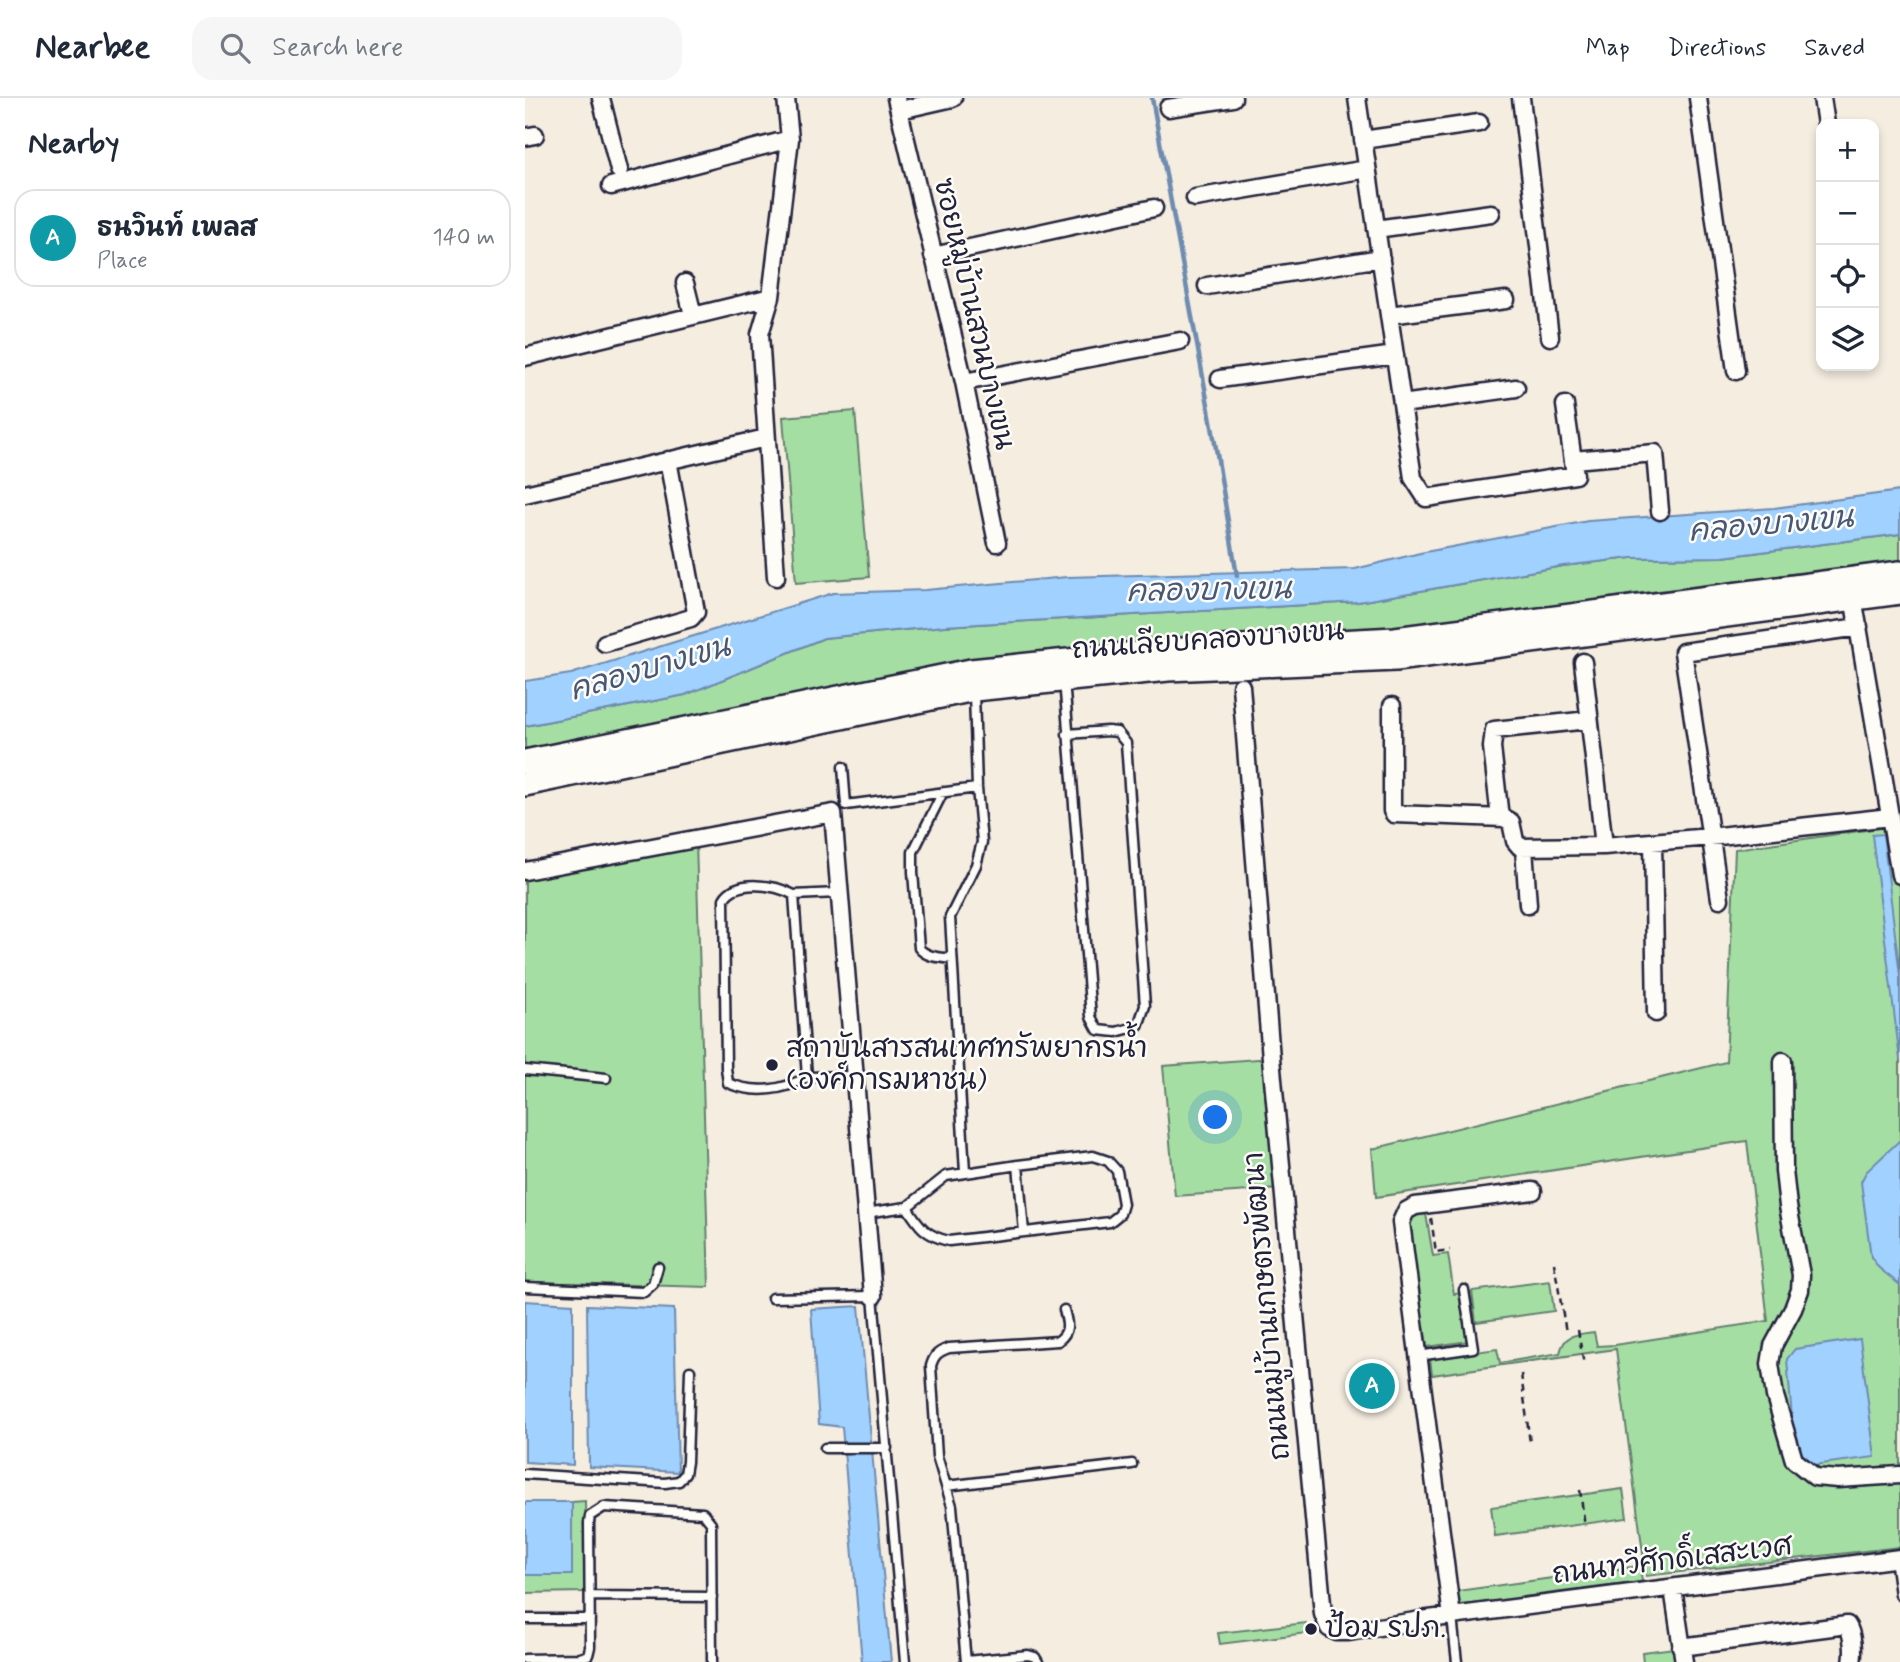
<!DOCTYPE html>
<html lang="en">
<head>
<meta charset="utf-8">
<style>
	:root { --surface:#fff; --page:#f6f6f7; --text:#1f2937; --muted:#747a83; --line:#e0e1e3; --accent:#b45309 }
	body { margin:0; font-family:Mynerve,"Playpen Sans Thai",sans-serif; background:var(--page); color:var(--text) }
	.controls { position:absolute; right:21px; top:21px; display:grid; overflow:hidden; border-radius:14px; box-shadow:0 4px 10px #0003 }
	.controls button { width:63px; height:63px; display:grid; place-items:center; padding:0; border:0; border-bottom:2px solid var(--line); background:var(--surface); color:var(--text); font:35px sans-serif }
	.you { position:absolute; left:691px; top:1020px; width:24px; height:24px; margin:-18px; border:5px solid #fff; border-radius:50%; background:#1a73e8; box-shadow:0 0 0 10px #1a73e833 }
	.badge { display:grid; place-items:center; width:46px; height:46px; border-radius:50%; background:var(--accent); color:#fff; font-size:23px; font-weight:700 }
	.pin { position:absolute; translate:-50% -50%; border:4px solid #fff; box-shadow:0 2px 7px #0006 }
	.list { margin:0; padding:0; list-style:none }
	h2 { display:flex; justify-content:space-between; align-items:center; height:91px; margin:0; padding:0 28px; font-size:30px }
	h2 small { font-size:23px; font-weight:400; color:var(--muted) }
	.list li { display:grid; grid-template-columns:46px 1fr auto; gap:21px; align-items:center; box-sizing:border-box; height:98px; margin:0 14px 14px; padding:0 14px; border:2px solid var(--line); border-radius:21px }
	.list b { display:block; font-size:26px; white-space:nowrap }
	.list p { margin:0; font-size:23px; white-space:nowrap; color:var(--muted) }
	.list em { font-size:23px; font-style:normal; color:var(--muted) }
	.icon { flex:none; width:38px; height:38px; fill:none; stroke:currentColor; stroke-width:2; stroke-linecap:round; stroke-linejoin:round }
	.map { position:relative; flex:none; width:1375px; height:1564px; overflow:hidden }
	header { display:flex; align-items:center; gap:42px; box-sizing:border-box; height:98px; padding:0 35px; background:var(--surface); border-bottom:2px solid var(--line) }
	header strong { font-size:33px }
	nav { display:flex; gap:38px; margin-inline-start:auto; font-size:24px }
	.search { width:490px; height:63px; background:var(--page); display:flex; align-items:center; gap:18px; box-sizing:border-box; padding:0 24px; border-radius:21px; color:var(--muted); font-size:26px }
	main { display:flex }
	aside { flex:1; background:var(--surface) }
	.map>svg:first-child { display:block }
</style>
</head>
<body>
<header>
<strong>Nearbee</strong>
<div class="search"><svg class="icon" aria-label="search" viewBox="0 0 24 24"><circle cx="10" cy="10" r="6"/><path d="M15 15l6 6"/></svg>Search here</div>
<nav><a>Map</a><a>Directions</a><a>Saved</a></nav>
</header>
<main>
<aside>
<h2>Nearby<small></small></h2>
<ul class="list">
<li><span class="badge" style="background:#0f9aa8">A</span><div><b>ธนวินท์ เพลส</b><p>Place</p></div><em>140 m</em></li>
</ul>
</aside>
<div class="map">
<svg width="1375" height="1564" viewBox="0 0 1375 1564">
	<rect width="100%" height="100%" fill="#f4ede0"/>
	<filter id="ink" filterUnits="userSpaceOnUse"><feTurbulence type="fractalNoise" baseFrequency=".0143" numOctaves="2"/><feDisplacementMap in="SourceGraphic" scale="14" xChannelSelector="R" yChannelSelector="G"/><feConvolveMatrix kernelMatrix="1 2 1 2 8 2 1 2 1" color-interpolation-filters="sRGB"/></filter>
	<g filter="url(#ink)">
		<path fill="#a5dea3" stroke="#64806f" stroke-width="2" d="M330,313l14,166 -73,6 -13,-166z
			M1375,436v27l-266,33 -236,37 -873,121v-26l160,-31 139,-57 120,-12 414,-24 205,-36 69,-8 91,-1z
			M1375,727v722l-254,29 -30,-227 -184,26 -2,-17 67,-9 3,14 60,-10c4,-19 17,-19 34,-21l3,14 18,-1 153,-24 -21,-180 -371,56 -4,-48 354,-87 9,-213z
			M171,743l13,446 -184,-5v-411z
			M746,960l8,131 -104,7 -12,-130z
			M901,1116l7,42 15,-2 6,40 8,-1 7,48 -42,6 -19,-130z
			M1025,1183l4,30 -78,11 -4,-31z
			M1098,1391l4,29 -132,18 -4,-29z
			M60,1403l1,91 -61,1v-18h47v-73z
			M1115,1468l2,16 -182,26 -3,-17z
			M781,1525l1,10 -87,11 -2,-11z
			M1149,1550l2,14h-33l-1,-10z"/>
		<path fill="#a1d1fe" stroke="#6e8bb0" stroke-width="2" d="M1375,393v43l-177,23 -91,1 -69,8 -205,36 -414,24 -120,12 -139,57 -160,31v-45l46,-7 262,-81 92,-3 142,-13 288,-8 65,-16 168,-32 186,-13z
			M1358,736l17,142v84l-28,-225z
			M1375,1042v145l-21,-17 -8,-11 -10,-75 5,-10z
			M0,1203l48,3v161l-48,-3z
			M62,1207l87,4 4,163 -89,-5z
			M334,1208l32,356h-29l-20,-235 -23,-3 -8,-115z
			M1335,1241l15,118 -61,8 -19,-11 -8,-95 8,-10z
			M0,1404h47v73h-47z"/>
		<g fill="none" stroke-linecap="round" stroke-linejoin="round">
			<path stroke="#6e8bb0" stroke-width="4.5" d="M627,0l65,356 20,122"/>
			<defs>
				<path id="lane" d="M539,582l27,337 7,13 18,2 22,-6 7,-20 -19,-263 -9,-11 -9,-1 -41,3
					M318,669l3,38 131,-17
					M418,694l-30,60v20l6,76c8,10 21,9 33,11
					M313,795l-44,2 13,182 46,-1
					M269,797c-18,-10 -58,-17 -70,4l2,169 2,15c26,11 55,8 79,-6
					M0,972l81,8
					M493,1067l6,67
					M440,1074l-15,-255 26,-52 6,-23 -5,-54 -3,-95
					M340,1115l42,-6 39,-31 72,-11 75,-9 15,5 9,10 6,33 -3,10 -10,8 -161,19c-23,-5 -30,-15 -42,-34
					M0,1189l119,5 9,-8 5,-17
					M247,1200l101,-2 32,366
					M893,1258l55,-8 -9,-58
					M300,1350h62
					M0,1376l140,9 14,-2 6,-7 2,-12 3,-91
					M421,1388l186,-22
					M1370,1460l5,37
					M65,1498l122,1
					M927,1519l5,45
					M0,1521h65
					M0,1561l55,-1 8,-3 2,-8 -1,-124 1,-7 14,-9 99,6 8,10 1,139
					M441,1563l62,-6 7,2 3,5
					M441,1564l-14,-156 -15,-50 -6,-90c3,-11 7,-14 18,-18l109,-7c12,-9 10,-17 6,-31"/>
				<path id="street" d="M76,0l18,72
					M371,0l68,284 33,161
					M832,0l56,380 13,20 149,-23 -10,-70
					M996,0l29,239
					M1173,0l38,273
					M1297,0l4,26
					M643,10l65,-10
					M375,12l53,-12
					M0,39l10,-2
					M838,42l116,-17
					M86,88l179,-47
					M670,100l172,-29
					M851,131l115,-16
					M408,158l221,-48
					M160,185l8,32
					M682,188l174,-28
					M864,217l117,-15
					M0,259l246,-60
					M695,281l175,-24
					M439,284l216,-41
					M877,306l114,-16
					M1048,362l82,-7 5,58
					M0,396l241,-56
					M251,479l-16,-243 11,-37 19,-158 -4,-41
					M1327,493l48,284
					M80,545l86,-25 5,-6 -28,-152
					M1058,564l21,184
					M716,588l30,372 52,556 6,14 8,4h12l72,-12 479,-62
					M867,608v105l2,3 110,4 7,4 4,19 5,6 84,-1 106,-9 180,-20
					M975,720l-8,-71 2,-17 95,-10
					M1128,744l3,171
					M999,750l4,57
					M0,773l308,-58 40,483
					M1195,801l-37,-247 176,-25
					M1258,963l1,110 4,35 13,69 -1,15 -7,19 -20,37 -3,18 5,32 19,64 21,17 23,2 62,-4
					M1149,1497l10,67
					M927,1519l-51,-395 5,-11 9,-5 118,-15
					M1156,1549l166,-22c6,9 7,27 5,37"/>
				<path id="secondary" d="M0,664l446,-91 194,-20 230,-12 505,-66
					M0,686l449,-95 194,-20 228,-10 504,-67"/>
			</defs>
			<use href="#lane" stroke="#22223b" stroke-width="13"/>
			<use href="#street" stroke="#22223b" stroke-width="21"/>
			<use href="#secondary" stroke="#22223b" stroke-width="28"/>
			<path stroke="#22223b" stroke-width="2.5" stroke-dasharray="7 5" stroke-linecap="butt" d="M906,1120l5,34 14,-2
				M1029,1165l12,69
				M1053,1232l6,35
				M996,1276l9,69
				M1055,1392l5,36"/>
			<use href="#lane" stroke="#fdfcf7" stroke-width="8"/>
			<use href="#street" stroke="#fdfcf7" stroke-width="16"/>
			<use href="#secondary" stroke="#fdfcf7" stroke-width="23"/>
		</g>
	</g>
	<g fill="#22223b" stroke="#fdfcf7" stroke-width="2.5">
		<circle cx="247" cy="967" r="7"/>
		<circle cx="786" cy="1531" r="7"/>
	</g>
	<g text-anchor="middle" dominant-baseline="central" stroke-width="5" stroke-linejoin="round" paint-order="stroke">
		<g font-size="28" fill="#22223b" stroke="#fdfcf7">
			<text transform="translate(448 216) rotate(77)">ซอยหมู่บ้านสวนบางเขน</text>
			<text transform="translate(683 543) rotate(-4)">ถนนเลียบคลองบางเขน</text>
			<text transform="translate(743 1208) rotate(-95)">ถนนหมู่บ้านเกษตรพัฒนา</text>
			<text transform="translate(1147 1463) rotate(-7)">ถนนทวีศักดิ์เสสะเวศ</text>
		</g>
		<g font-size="28" fill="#22223b" stroke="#fdfcf7" text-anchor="start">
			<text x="261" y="951">สถาบันสารสนเทศทรัพยากรน้ำ<tspan x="261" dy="32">(องค์การมหาชน)</tspan></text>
			<text x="800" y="1531">ป้อม รปภ.</text>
		</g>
		<g font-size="30" font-style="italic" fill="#485776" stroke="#fdfcf7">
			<text transform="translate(1246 427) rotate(-5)">คลองบางเขน</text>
			<text transform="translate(684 493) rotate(-1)">คลองบางเขน</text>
			<text transform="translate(125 571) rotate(-16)">คลองบางเขน</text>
		</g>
	</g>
</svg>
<div class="controls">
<button>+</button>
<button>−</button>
<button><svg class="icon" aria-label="locate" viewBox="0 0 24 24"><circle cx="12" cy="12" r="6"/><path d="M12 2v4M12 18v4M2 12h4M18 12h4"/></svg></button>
<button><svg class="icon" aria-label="layers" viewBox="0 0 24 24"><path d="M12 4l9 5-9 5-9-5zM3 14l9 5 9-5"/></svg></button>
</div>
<div class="you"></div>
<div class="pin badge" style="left:847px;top:1288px;background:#0f9aa8">A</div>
</div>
</main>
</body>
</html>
